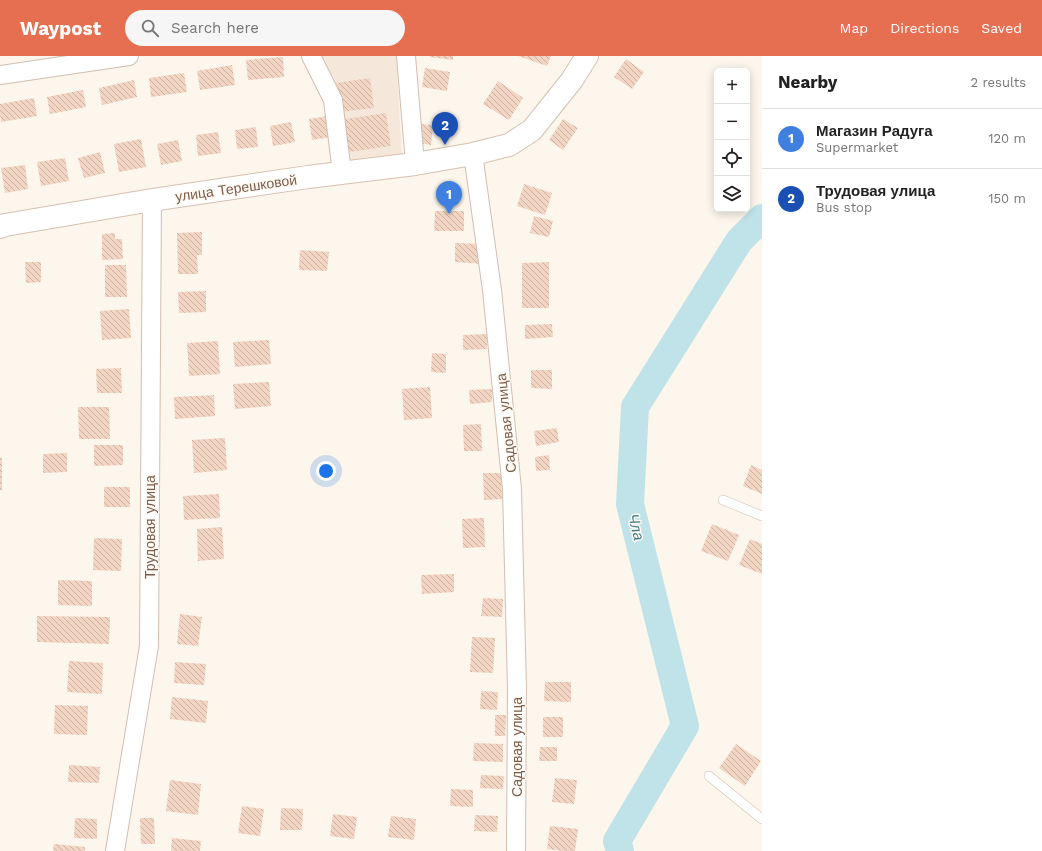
<!DOCTYPE html>
<html lang="en">
<head>
<meta charset="utf-8">
<style>
	:root { --surface:#fff; --page:#f6f6f6; --text:#222; --muted:#767676; --line:#e0e0e0; --accent:#e76f51 }
	body { margin:0; font-family:"Work Sans",sans-serif; background:var(--page); color:var(--text) }
	.controls { position:absolute; right:12px; top:12px; display:grid; overflow:hidden; border-radius:6px; box-shadow:0 2px 10px #0003 }
	.controls button { width:36px; height:36px; display:grid; place-items:center; padding:0; border:0; border-bottom:1px solid var(--line); background:var(--surface); color:var(--text); font:20px sans-serif }
	.you { position:absolute; left:326px; top:415px; width:14px; height:14px; margin:-10px; border:3px solid #fff; border-radius:50%; background:#1a73e8; box-shadow:0 0 0 6px #1a73e833 }
	.badge { display:grid; place-items:center; width:26px; height:26px; border-radius:50%; background:var(--accent); color:#fff; font-size:13px; font-weight:700 }
	.pin { position:absolute; translate:-50% -33px; filter:drop-shadow(0 1px 2px #0008) }
	.pin::after { content:''; position:absolute; top:21px; width:14px; height:12px; background:inherit; clip-path:polygon(0 0,100% 0,50% 100%) }
	.list { margin:0; padding:0; list-style:none }
	h2 { display:flex; justify-content:space-between; align-items:center; height:52px; margin:0; padding:0 16px; font-size:17px }
	h2 small { font-size:13px; font-weight:400; color:var(--muted) }
	.list li { display:grid; grid-template-columns:26px 1fr auto; gap:12px; align-items:center; box-sizing:border-box; height:60px; padding:0 16px; border-top:1px solid var(--line) }
	.list b { display:block; font-size:15px; white-space:nowrap }
	.list p { margin:0; font-size:13px; white-space:nowrap; color:var(--muted) }
	.list em { font-size:13px; font-style:normal; color:var(--muted) }
	.icon { flex:none; width:22px; height:22px; fill:none; stroke:currentColor; stroke-width:2; stroke-linecap:round; stroke-linejoin:round }
	.map { position:relative; flex:none; width:762px; height:795px; overflow:hidden }
	header { display:flex; align-items:center; gap:24px; box-sizing:border-box; height:56px; padding:0 20px; background:var(--accent); color:#fff }
	header strong { font-size:19px }
	nav { display:flex; gap:22px; margin-inline-start:auto; font-size:14px }
	.search { width:280px; height:36px; background:var(--page); display:flex; align-items:center; gap:10px; box-sizing:border-box; padding:0 14px; border-radius:22px; color:var(--muted); font-size:15px }
	main { display:flex }
	aside { flex:1; background:var(--surface) }
	.map>svg:first-child { display:block }
</style>
</head>
<body>
<header>
<strong>Waypost</strong>
<div class="search"><svg class="icon" aria-label="search" viewBox="0 0 24 24"><circle cx="10" cy="10" r="6"/><path d="M15 15l6 6"/></svg>Search here</div>
<nav><a>Map</a><a>Directions</a><a>Saved</a></nav>
</header>
<main>
<div class="map">
<svg width="762" height="795" viewBox="0 0 762 795">
	<defs>
		<pattern id="building-back-hatch" width="6" height="6" patternUnits="userSpaceOnUse"><rect width="6" height="6" fill="#f3d5c3"/><path d="M-1 5l2 2M0 0l6 6M5-1l2 2" fill="none" stroke="#cab0a1"/></pattern>
	</defs>
	<rect width="100%" height="100%" fill="#fdf6ec"/>
	<path fill="#f5e8da" d="M318,0h78l6,100 -59,10z"/>
	<g fill="none" stroke-linecap="round" stroke-linejoin="round">
		<path stroke="#bfe3e8" stroke-width="28" d="M620,795l-3,-10 68,-115 -55,-222 5,-97 104,-166 23,-23"/>
	</g>
	<path fill="url(#building-back-hatch)" d="M430,0h23v4l-23,-3z
		M518,0h33l-4,10z
		M283,1l1,20 -36,3 -2,-20z
		M626,3l18,13 -12,17 -18,-12z
		M232,9l3,20 -35,5 -3,-19z
		M425,12l25,4 -3,19 -25,-4z
		M184,17l3,19 -36,5 -2,-19z
		M370,22l4,30 -34,4 -4,-29z
		M134,24l3,17 -35,8 -3,-17z
		M498,25l25,17 -14,22 -26,-16z
		M83,34l3,17 -36,7 -3,-17z
		M34,42l3,18 -36,6 -1,-8v-10z
		M386,57l5,33 -48,7 -5,-33z
		M328,60l3,21 -19,3 -3,-21z
		M563,63l15,9 -15,22 -14,-10z
		M291,66l4,20 -22,4 -3,-20z
		M420,68l13,1 -2,20 -13,-2z
		M256,71l2,20 -21,2 -2,-19z
		M218,76l3,21 -23,3 -2,-21z
		M141,83l5,28 -27,5 -5,-28z
		M178,84l4,21 -21,4 -4,-21z
		M100,96l5,21 -21,5 -6,-20z
		M65,102l4,23 -28,5 -4,-24z
		M25,109l3,24 -23,4 -4,-25z
		M524,128l28,9 -7,22 -28,-9z
		M435,155h29v20h-30z
		M534,160l19,5 -4,16 -19,-4z
		M202,176v23h-5l1,19h-20l-1,-41z
		M115,177v6h7l1,20 -21,1v-26z
		M455,187l29,1 -1,20 -28,-2z
		M300,194l29,2 -2,19 -28,-1z
		M25,206h16v20l-15,1z
		M549,206v46h-27v-45z
		M105,209h21l1,32h-22z
		M206,235v21l-27,1 -1,-21z
		M129,253l2,29 -29,2 -2,-29z
		M552,268l1,13 -28,2v-14z
		M487,278v15l-24,1v-15z
		M269,284l2,24 -36,3 -2,-25z
		M218,285l2,33 -31,2 -2,-33z
		M432,297l14,1v19l-15,-1z
		M121,312l1,25h-25l-1,-24z
		M531,314h21v19l-21,-1z
		M269,326l2,24 -36,3 -2,-25z
		M430,331l2,31 -28,2 -2,-31z
		M492,333v13l-22,2 -1,-14z
		M214,339l1,21 -40,3 -1,-22z
		M78,351h31l1,32h-31z
		M481,368l1,27h-18l-1,-26z
		M557,372l2,14 -23,4 -2,-15z
		M225,382l2,32 -33,3 -2,-33z
		M94,389h29v20l-29,1z
		M67,397v19l-24,1v-19z
		M549,399l1,15 -14,1 -1,-14z
		M0,402h2v32h-2z
		M751,409l11,5v24l-19,-8z
		M483,417h18l1,26 -18,1z
		M104,431h26v20h-26z
		M219,438l1,24 -36,2 -1,-24z
		M484,462l1,29 -22,1 -1,-29z
		M712,468l27,11 -11,26 -27,-10z
		M222,471l2,32 -26,2 -1,-32z
		M94,482l28,1 -1,32 -28,-1z
		M750,483l12,5v30l-23,-9z
		M454,518v18l-32,2 -1,-19z
		M58,524l34,1v25l-34,-1z
		M483,542l20,1 -1,18 -21,-1z
		M180,558l22,3 -4,29 -21,-2z
		M37,560l73,1 -1,27 -72,-2z
		M472,581l23,1 -2,35 -23,-1z
		M69,605l34,2 -1,31 -35,-2z
		M175,606l31,2 -2,21 -30,-2z
		M545,626h26v20l-27,-1z
		M481,635l17,1 -1,18 -17,-1z
		M172,641l36,4 -2,22 -36,-4z
		M55,649l33,1 -1,29 -33,-1z
		M495,659h11l-1,21h-10z
		M543,661h20v20h-20z
		M474,687l29,1v18l-30,-1z
		M736,688l25,17 -16,25 -26,-18z
		M540,691h17v14h-18z
		M69,709l31,2 -1,16 -31,-1z
		M481,719l23,1 -1,13 -23,-1z
		M555,722l22,2 -3,24 -22,-2z
		M170,724l31,4 -3,31 -32,-4z
		M451,733l22,1v17l-23,-1z
		M242,750l22,3 -4,27 -22,-3z
		M281,752l22,1 -1,21h-22z
		M333,758l24,3 -3,22 -24,-3z
		M475,759l23,1 -1,16 -23,-1z
		M391,760l25,3 -2,21 -26,-3z
		M75,762l22,1v20l-23,-1z
		M140,762h14l1,26h-14z
		M550,770l28,3 -3,22h-12l-16,-2z
		M172,782l29,3 -1,10h-29z
		M54,788l31,3v4h-32z"/>
	<g fill="none" stroke-linecap="round" stroke-linejoin="round">
		<defs>
			<path id="lane" d="M723,444l39,16
				M709,720l53,43"/>
			<path id="street" d="M311,0l22,44 9,73
				M406,0l9,108
				M0,19l129,-19
				M473,98l19,136 20,199 5,199 -1,163
				M115,795l34,-205 3,-446"/>
			<path id="secondary" d="M0,171l5,-2 147,-25 156,-23 107,-13 58,-10 36,-9 23,-15 40,-50 15,-24"/>
		</defs>
		<use href="#lane" stroke="#d1beb0" stroke-width="10"/>
		<use href="#street" stroke="#d1beb0" stroke-width="20"/>
		<use href="#secondary" stroke="#d6c0b0" stroke-width="24"/>
		<use href="#lane" stroke="#fff" stroke-width="9"/>
		<use href="#street" stroke="#fff" stroke-width="18"/>
		<use href="#secondary" stroke="#fff" stroke-width="22"/>
	</g>
	<g text-anchor="middle" dominant-baseline="central" stroke-width="3" stroke-linejoin="round" paint-order="stroke">
		<g font-size="14" fill="#7a5c4d" stroke="#fffaf3">
			<text transform="translate(236 132) rotate(-8)">улица Терешковой</text>
			<text transform="translate(506 367) rotate(-96)">Садовая улица</text>
			<text transform="translate(150 471) rotate(-90)">Трудовая улица</text>
			<text transform="translate(517 691) rotate(-90)">Садовая улица</text>
		</g>
		<g font-size="15" font-style="italic" fill="#437c86" stroke="#fffaf3">
			<text transform="translate(636 471) rotate(76)">Чла</text>
		</g>
	</g>
</svg>
<div class="controls">
<button>+</button>
<button>−</button>
<button><svg class="icon" aria-label="locate" viewBox="0 0 24 24"><circle cx="12" cy="12" r="6"/><path d="M12 2v4M12 18v4M2 12h4M18 12h4"/></svg></button>
<button><svg class="icon" aria-label="layers" viewBox="0 0 24 24"><path d="M12 4l9 5-9 5-9-5zM3 14l9 5 9-5"/></svg></button>
</div>
<div class="you"></div>
<div class="pin badge" style="left:449px;top:158px;background:#3f7fe0">1</div>
<div class="pin badge" style="left:445px;top:89px;background:#1a4fb4">2</div>
</div>
<aside>
<h2>Nearby<small>2 results</small></h2>
<ul class="list">
<li><span class="badge" style="background:#3f7fe0">1</span><div><b>Магазин Радуга</b><p>Supermarket</p></div><em>120 m</em></li>
<li><span class="badge" style="background:#1a4fb4">2</span><div><b>Трудовая улица</b><p>Bus stop</p></div><em>150 m</em></li>
</ul>
</aside>
</main>
</body>
</html>
